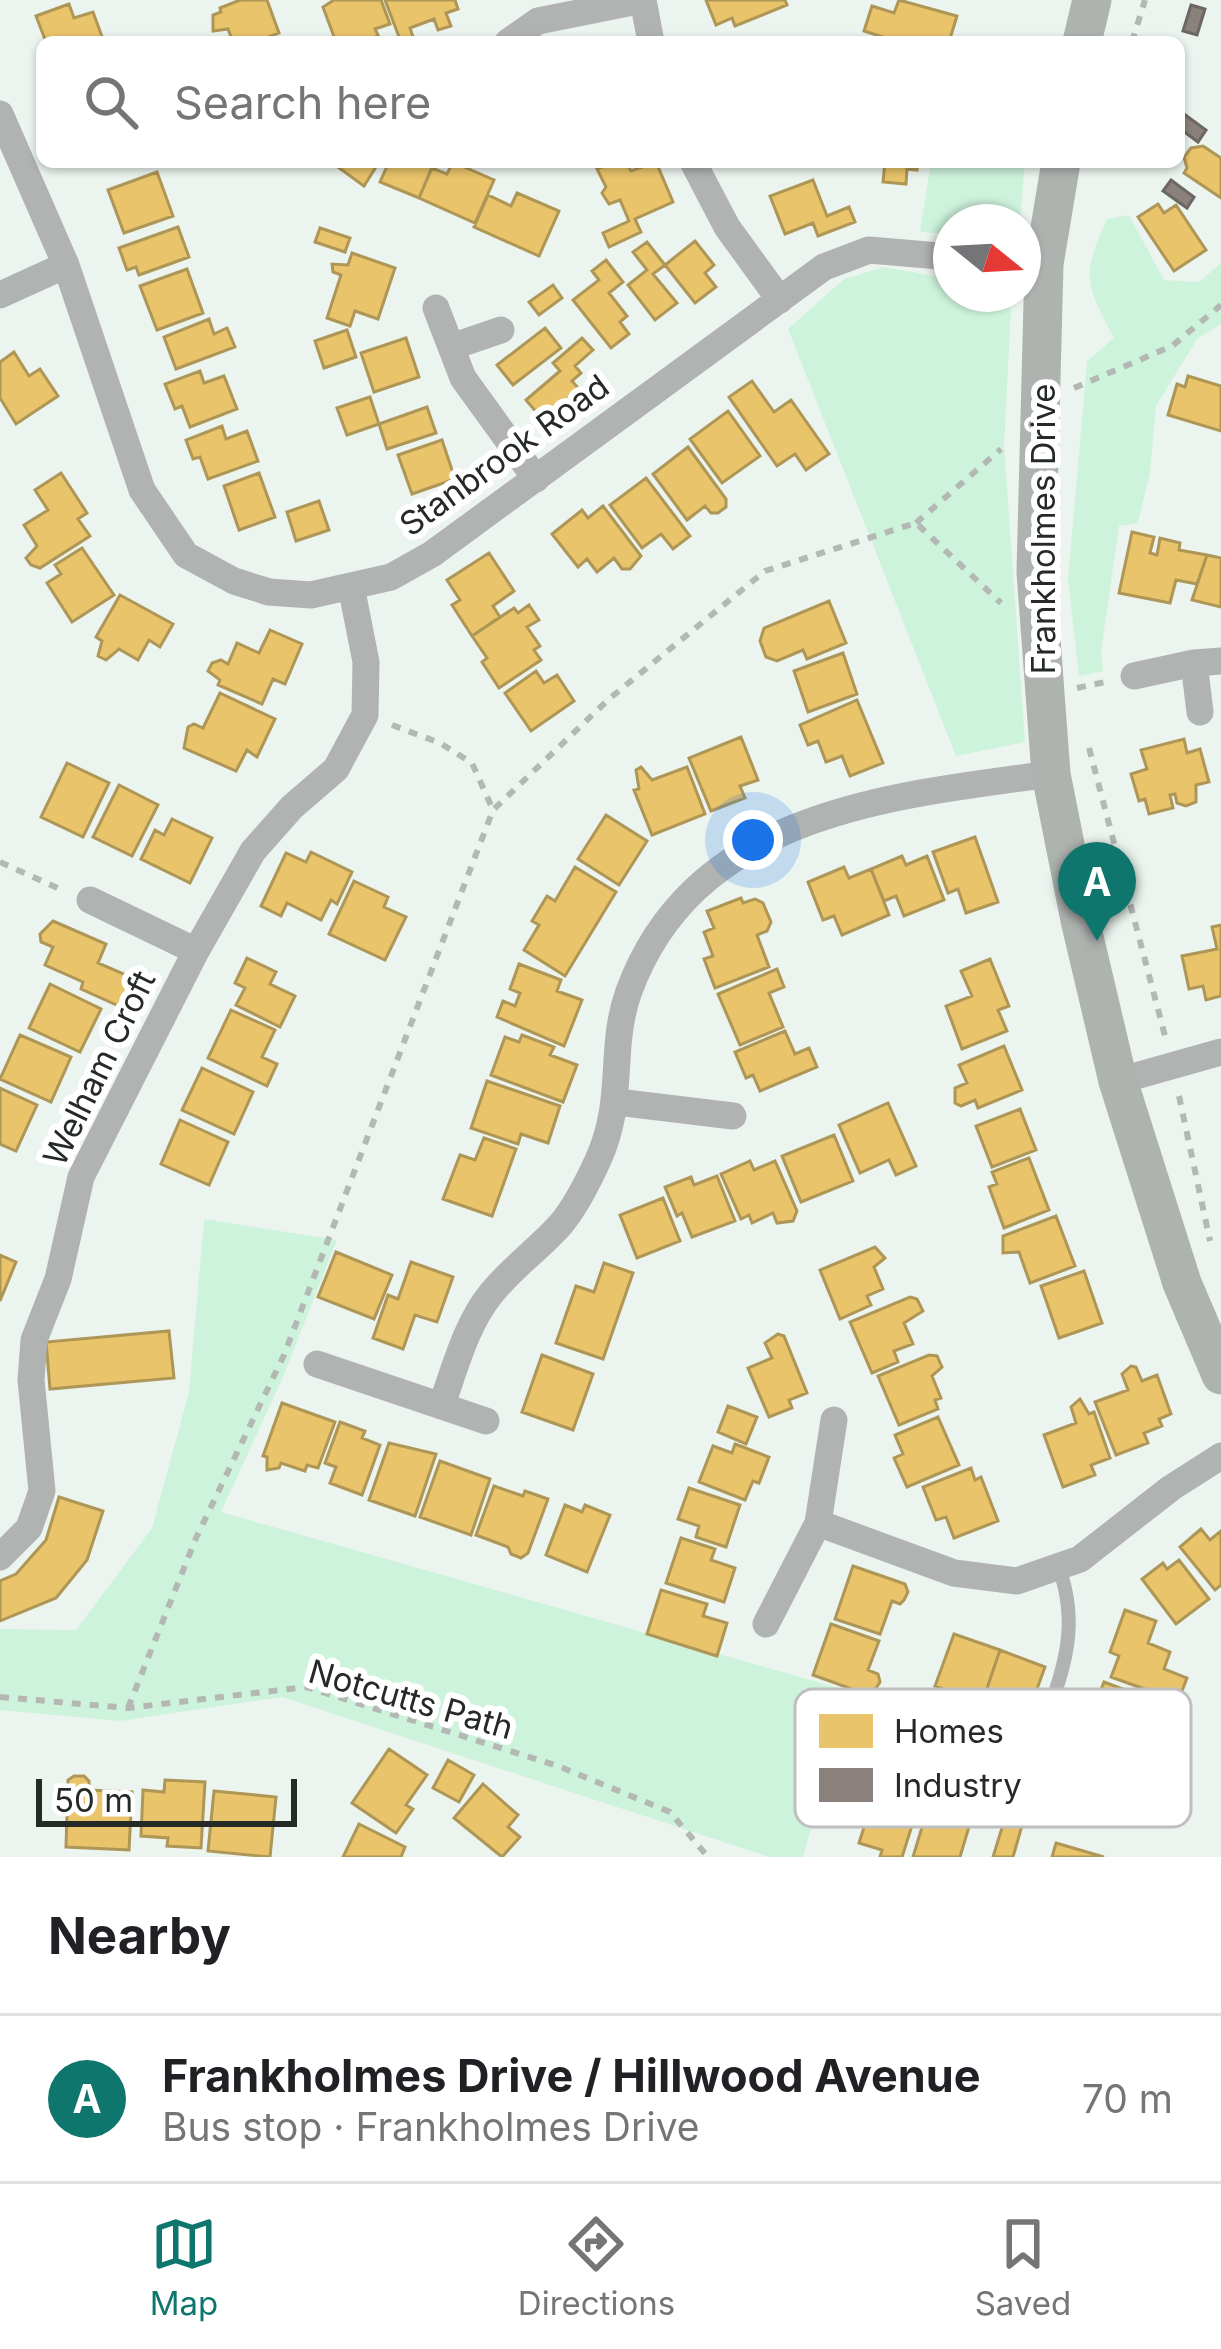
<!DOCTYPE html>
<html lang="en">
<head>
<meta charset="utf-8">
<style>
	:root { --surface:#fff; --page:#f2f2f2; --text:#202124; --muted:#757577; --line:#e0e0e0; --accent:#0f766e }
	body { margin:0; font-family:Inter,sans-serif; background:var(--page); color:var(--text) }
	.compass { position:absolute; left:933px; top:204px; width:108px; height:108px; border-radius:50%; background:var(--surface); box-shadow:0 3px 9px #0004; rotate:108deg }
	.scale { position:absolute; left:36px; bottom:30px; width:261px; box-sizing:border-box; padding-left:12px; border:6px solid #252a27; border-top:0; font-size:33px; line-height:42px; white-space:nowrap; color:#252a27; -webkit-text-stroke:9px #fff; paint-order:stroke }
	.you { position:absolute; left:753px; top:840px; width:42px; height:42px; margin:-30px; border:9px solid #fff; border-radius:50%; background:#1a73e8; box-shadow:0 0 0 18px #1a73e833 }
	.badge { display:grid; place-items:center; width:78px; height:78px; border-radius:50%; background:var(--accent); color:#fff; font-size:39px; font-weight:700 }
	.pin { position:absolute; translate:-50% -99px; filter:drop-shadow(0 3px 6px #0008) }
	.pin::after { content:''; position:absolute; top:63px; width:42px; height:36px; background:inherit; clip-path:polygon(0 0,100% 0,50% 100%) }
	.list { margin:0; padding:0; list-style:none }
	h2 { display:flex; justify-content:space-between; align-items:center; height:156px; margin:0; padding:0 48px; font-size:51px }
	h2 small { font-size:39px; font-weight:400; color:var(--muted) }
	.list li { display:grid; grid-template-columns:78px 1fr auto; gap:36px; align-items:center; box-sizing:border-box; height:168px; padding:0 48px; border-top:3px solid var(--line) }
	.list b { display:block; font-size:45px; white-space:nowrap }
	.list p { margin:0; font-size:39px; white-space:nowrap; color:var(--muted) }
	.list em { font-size:39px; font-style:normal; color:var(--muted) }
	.icon { flex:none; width:66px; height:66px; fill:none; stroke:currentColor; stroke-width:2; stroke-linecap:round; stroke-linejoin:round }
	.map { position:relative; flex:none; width:1221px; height:1857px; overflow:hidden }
	.search { position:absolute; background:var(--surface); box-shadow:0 3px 9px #0004; left:36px; right:36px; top:36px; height:132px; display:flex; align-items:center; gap:30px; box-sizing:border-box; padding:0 42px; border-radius:18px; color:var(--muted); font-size:45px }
	.sheet { height:324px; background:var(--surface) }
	nav { display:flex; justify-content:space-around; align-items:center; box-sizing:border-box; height:168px; border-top:3px solid var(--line); background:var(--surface); font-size:33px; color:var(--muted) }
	nav a { display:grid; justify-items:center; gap:6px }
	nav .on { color:var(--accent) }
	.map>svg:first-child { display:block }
</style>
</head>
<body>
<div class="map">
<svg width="1221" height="1857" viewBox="0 0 1221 1857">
	<rect width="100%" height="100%" fill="#ecf4ef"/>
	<path fill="#cef3dc" d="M931,162h94l-5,60h-69v12l-31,-2z
		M1129,215l35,65 35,2 22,-19v61l-24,15 -41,67 -6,66 -12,51 -19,3 -18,126 2,19 -24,5 -11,-96 19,-219 27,-23c-29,-54 -33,-63 -7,-119z
		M884,267l67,12v15h44l16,15 -7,137 21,296 -69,14 -168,-427 56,-50z
		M204,1219l133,21 -54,137 -62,135 628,179 -46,166h-34l-487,-160 -162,24 -120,-11v-81l76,1 76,-102 37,-136z"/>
	<path fill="#e9c46a" stroke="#ae9656" stroke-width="3" d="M240,0h27l12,33 -23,9h-23l-5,-13 -15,2v-16l8,-3 -1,-4z
		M334,0h47l9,24 -15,5 3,6 -11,7h-31l-13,-35z
		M385,0h70l3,9 -12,4 5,13 -13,4 -4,-11 -24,9 4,12 -13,2z
		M706,0h79l2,5 -52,21 -3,-8 -16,7z
		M899,0l58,16 -8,26h-51l-34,-11 8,-25 22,7z
		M69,4l5,14 19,-6 11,30h-58l-10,-26z
		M1203,146l18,12v40l-37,-25 3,-5 -3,-11 7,-9z
		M331,162h48l-15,24z
		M389,162h45l-15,36 -39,-16z
		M453,162l41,18 -19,43 -56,-25 13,-30 15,6z
		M614,162h12l5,9 25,-9 17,40 -38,17 6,13 -32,15 -6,-14 26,-12 -9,-21 -11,4 -7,-11 4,-6 -9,-18z
		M885,162h33l-1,8 -10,-1 -1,15 -23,-2z
		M157,172l16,44 -49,17 -16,-43z
		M813,180l14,36 22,-9 6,15 -37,14 -5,-13 -28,11 -15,-38z
		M517,193l42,18 -20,45 -65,-29 14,-32 23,11z
		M1158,204l6,9 12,-8 30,45 -32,21 -36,-54z
		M178,227l11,30 -50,18 -3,-8 -9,3 -8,-22z
		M320,228l30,10 -5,14 -30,-10z
		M695,241l19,24 -9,8 11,14 -21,16 -30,-38z
		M647,242l18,23 -12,9 24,29 -22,17 -27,-35 19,-15 -14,-18z
		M352,253l43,15 -17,51 -23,-8 -5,15 -23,-8 14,-43 -8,-3 -1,-8 16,1z
		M606,260l17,22 -14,11 18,23 -7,6 9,12 -18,14 -38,-48 26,-20 -7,-9z
		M187,269l16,44 -46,17 -17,-44z
		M553,285l9,13 -23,17 -10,-13z
		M209,319l5,15 13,-6 8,19 -59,22 -12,-32z
		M545,328l16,20 -48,37 -16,-20z
		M347,330l9,27 -32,11 -9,-27z
		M406,338l13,39 -45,15 -13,-39z
		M582,338l11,12 -18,16 6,7 -9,8 7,8 -36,31 -17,-20 34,-29 -7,-8z
		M14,352l15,24 11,-7 18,27 -42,28 -16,-26v-36z
		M200,371l4,12 20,-7 13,33 -47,18 -8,-21 -7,3 -10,-25z
		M1188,376l33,10v45l-53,-16 9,-31 8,3z
		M752,381l22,31 17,-12 38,54 -23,16 -11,-16 -18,12 -48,-69z
		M370,397l9,27 -32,11 -10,-27z
		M427,407l9,26 -49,16 -8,-25z
		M728,411l32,45 -38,27 -32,-44z
		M222,426l4,13 21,-8 11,30 -50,18 -8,-22 -7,2 -7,-19z
		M442,440l13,39 -43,15 -14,-39z
		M688,447l38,52v8l-8,6h-7l-6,-7 -18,14 -34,-46z
		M61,473l26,40 -9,6 12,17 -50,32 -9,-3 -5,-7 11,-12 -13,-21 24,-15 -13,-20z
		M259,473l16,44 -36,13 -15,-44z
		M646,478l44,58 -17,13 -12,-15 -19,14 -32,-43z
		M319,501l10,29 -33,11 -9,-29z
		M603,506l38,50 -11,13h-8l-8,-11 -17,14 -10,-13 -9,8 -26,-33 30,-24 6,8z
		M1132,532l22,5 -4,16 7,2 3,-17 20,5 -1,7 28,5 -10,29 -21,-4 -6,23 -51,-10z
		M82,548l32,47 -42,27 -25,-39 14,-9 -6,-9z
		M489,553l25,38 -21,15 7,11 -28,19 -20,-31 8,-5 -13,-20z
		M1207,555l14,3v49l-29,-7z
		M120,595l53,29 -13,23 -11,-7 -11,20 -19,-11 -13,11 -8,-4 4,-15 -6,-4z
		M829,601l17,42 -39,16 -4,-9 -26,11 -11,-4 -6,-16 4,-13z
		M529,605l10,15 -12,7 13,19 -6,4 7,10 -42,28 -17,-26 5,-4 -15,-22 42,-28 4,5z
		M270,630l32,14 -17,40 -12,-5 -11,25 -44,-19 2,-5 -12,-9 4,-8 9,-3 7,4 9,-21 22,10z
		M843,653l14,41 -49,18 -14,-41z
		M536,671l8,12 13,-8 17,26 -43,30 -26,-38z
		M220,693l55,26 -18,38 -10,-7 -11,21 -52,-23 4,-21 6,-3 9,4z
		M857,700l26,63 -33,13 -8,-20 -16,6 -8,-21 -10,4 -8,-20z
		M741,737l17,43 -18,6 5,12 -34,13 -22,-53z
		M1184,739l3,14 13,-4 9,33 -13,3v17l-10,4 -9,-3 -2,-9 -5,1 3,13 -24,6 -4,-15 -6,2 -8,-27 16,-5 -6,-19z
		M67,763l42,20 -26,54 -42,-20z
		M641,767l11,13 35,-13 18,47 -53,21 -18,-45 5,-1 -3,-19z
		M119,785l39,20 -26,51 -39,-19z
		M606,815l41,26 -28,44 -41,-26z
		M172,819l40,19 -22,45 -49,-24 14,-29 9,5z
		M975,837l23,65 -32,11 -8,-24 -10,4 -15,-41z
		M311,852l41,20 -15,32 -6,-4 -10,20 -34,-17 -6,13 -20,-10 25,-53 20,9z
		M902,856l4,9 21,-9 17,44 -40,16 -8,-20 -12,5 -13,-32z
		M575,867l41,25 -51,84 -41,-26 15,-25 -7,-4 15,-25 8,5z
		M844,867l5,11 22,-9 18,46 -47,20 -8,-19 -11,4 -15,-38z
		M354,881l34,16 -4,10 22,10 -21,43 -56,-26z
		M741,898l2,5 12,-4 8,4 8,19 -4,9 -10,4 12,32 -54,21 -11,-29 9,-3 -9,-24 10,-4 -7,-17z
		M53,921l53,23 -8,19 35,15 -12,29 -40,-18 2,-7 -38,-17 8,-18 -12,-5 -1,-8z
		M1221,925v71l-15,4 -3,-14 -14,3 -7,-33 35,-7 -5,-22z
		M247,958l29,14 -6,12 25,12 -15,31 -44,-22 9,-17 -10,-5z
		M990,959l19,47 -11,4 9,21 -45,18 -16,-43 26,-10 -11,-25z
		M519,964l42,16 -4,11 25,9 -18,46 -67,-29 6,-16 12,5 5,-13 -10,-4z
		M777,969l7,18 -15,6 14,34 -43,18 -22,-51z
		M50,984l51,25 -21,43 -51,-24z
		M231,1010l44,20 -13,27 15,7 -10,22 -59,-28z
		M785,1031l10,23 14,-6 8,19 -57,24 -7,-16 -7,3 -11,-26z
		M20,1035l51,22 -20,45 -51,-23z
		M522,1035l32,12 -4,8 27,10 -14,37 -72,-27 14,-38 14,5z
		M1004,1046l18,44 -44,18 -3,-8 -14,6 -6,-3v-15l12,-5 -8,-18z
		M202,1068l51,24 -19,42 -52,-24z
		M487,1081l73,25 -12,37 -27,-9 -3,10 -47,-16z
		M0,1088l37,17 -21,46 -16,-7z
		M888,1103l28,63 -20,9 -7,-15 -29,13 -21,-48z
		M1020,1109l16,41 -44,17 -16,-41z
		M180,1120l48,22 -19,43 -48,-21z
		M834,1135l19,46 -52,21 -19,-46z
		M484,1138l32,11 -24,67 -49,-17 17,-44 15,5z
		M1029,1158l20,52 -45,18 -15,-41 8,-3 -5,-12z
		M750,1161l4,9 21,-9 22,50 -4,10 -16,2 -4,-10 -21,10 -3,-8 -8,4 -20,-45z
		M717,1176l18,45 -43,16 -10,-24 -5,3 -12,-29 26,-10 3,8z
		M663,1198l17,43 -43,17 -17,-43z
		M1056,1216l19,50 -45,17 -11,-31 -16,1v-17z
		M875,1247l10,11 -11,9 9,22 -16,7 4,9 -31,14 -20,-49z
		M336,1252l56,23 -18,44 -56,-22z
		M0,1255l16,7 -16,39z
		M411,1262l42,15 -16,45 -22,-7 -12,34 -30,-11 15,-43 10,4z
		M604,1263l29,10 -30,86 -47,-16 20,-57 18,6z
		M1084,1271l18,52 -43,15 -18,-52z
		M910,1297l7,2 6,12 -19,12 9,21 -19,7 4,11 -26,11 -22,-51z
		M169,1331l5,47 -124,11 -4,-47z
		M778,1334l6,2 23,57 -18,7 3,8 -23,9 -21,-49 24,-10 -7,-15z
		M542,1355l51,19 -20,56 -51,-18z
		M929,1355l8,1 5,11 -10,9 9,22 -6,2 3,9 -39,16 -21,-49z
		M1131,1366l5,1 6,14 15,-6 14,39 -12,5 3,7 -18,7 4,10 -32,12 -21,-53 33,-12 -6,-16z
		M1080,1399l9,15 5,-2 16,46 -19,7 4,10 -32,12 -19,-52 32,-12 -5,-16z
		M282,1403l53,19 -17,46 -11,-3 -2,6 -24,-8 -2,5 -12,2v-13l-4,-1z
		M728,1406l29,11 -11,27 -28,-12z
		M938,1417l21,48 -52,22 -13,-29 9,-4 -8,-19z
		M340,1422l25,9 -3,7 18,7 -18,50 -32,-12 6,-16 -11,-4z
		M389,1443l47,11 -21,62 -46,-16z
		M735,1444l34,13 -10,26 -6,-2 -8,19 -46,-18 14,-36 19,7z
		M440,1461l50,18 -19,56 -51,-18z
		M971,1468l4,12 6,-3 17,44 -44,17 -8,-21 -10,3 -13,-33z
		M494,1486l29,10 2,-5 23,8 -20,54 -7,5 -10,-4 -3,-7 -32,-12z
		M689,1488l51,17 -14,42 -30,-10 3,-11 -21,-7z
		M59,1497l44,14 -16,49 -31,38 -56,23v-40l16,-7 30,-34z
		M565,1505l17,7 3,-7 25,10 -23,57 -41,-17z
		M1201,1529l9,11 11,-9v54l-6,5 -35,-43z
		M681,1538l34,11 -4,11 24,8 -11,34 -58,-19z
		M1179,1560l30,39 -33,25 -34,-45 21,-16 4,6z
		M853,1566l52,18 3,8 -4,8 -4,4 -8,-3 -12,33 -45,-15z
		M661,1590l46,14 -4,12 24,7 -10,33 -70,-22z
		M1125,1610l31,11 -8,22 22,9 -6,17 23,9 -9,23 -67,-24 8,-21 -9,-4z
		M831,1624l48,17 -11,29 10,4 2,8 -9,14 -58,-21z
		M954,1634l46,16 -18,53 -47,-17z
		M1000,1650l45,17 -21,58 -10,5 -11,-2v-18l-21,-7z
		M1104,1682l46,17 -4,10 9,3 -6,17 14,6 1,13 -9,3 -13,-5 -2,8 -46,-15 9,-26 -10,-3z
		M389,1749l38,26 -21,30 7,4 -17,24 -44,-30z
		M448,1760l26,15 -15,27 -26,-14z
		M74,1776h10l5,5v9l43,2 -3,58 -63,-3 2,-67z
		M165,1780l40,2 -4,66 -34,-2 1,-8 -27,-2 2,-46 21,2z
		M483,1784l35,31 -10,12 12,10 -18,20 -48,-39z
		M898,1784l25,7 -21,66h-22l2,-7 -23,-7 17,-54 19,5z
		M214,1791l62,6 -6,60 -62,-6z
		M1012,1795l17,6 -16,56h-20z
		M928,1807l43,13 -11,37h-47z
		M359,1824l46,23 -4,10h-58z
		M1056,1843l48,14h-52z"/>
	<path fill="#8a817c" stroke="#6c6762" stroke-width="3" d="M1191,5l14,4 -8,26 -14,-4z
		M1184,114l22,16 -8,12 -19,-14z
		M1171,180l23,17 -7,11 -24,-17z"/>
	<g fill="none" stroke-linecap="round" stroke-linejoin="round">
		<path stroke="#b4b8b5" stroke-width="6" stroke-dasharray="9 9" stroke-linecap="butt" d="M1132,42l13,-42
			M1074,388l98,-42 49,-41
			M916,523l85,-74
			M1077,688l28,-6
			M392,725l48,18 32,20 21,47
			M1089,748l76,288
			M0,862l62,28
			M1179,1096l31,145
			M0,1697l128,11 178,-21 252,79 112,46 38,45
			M128,1708l68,-170 88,-183 209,-545 116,-111 156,-128 151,-48 85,80"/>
		<path stroke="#b0b3b1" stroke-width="14" d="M1037,1744c21,-63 46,-109 22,-176"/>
		<path stroke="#b0b3b1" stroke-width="27" d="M508,42l30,-21 105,-21 8,42
			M0,114l66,151 76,225 44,65 48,26 35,11 42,3 80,-18 41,-23 392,-287 45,-17 82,7
			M693,162l34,65 53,73
			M0,295l66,-30
			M436,308l27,70 73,101
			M451,347l50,-17
			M1194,663l6,49
			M1134,676l60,-13 27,-2
			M90,900l106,51
			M1118,1081l103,-29
			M617,1102l116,14
			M317,1364l169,57
			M442,1404c13,-36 24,-79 48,-109 21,-27 49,-46 71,-71 15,-18 27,-42 37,-64 28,-61 10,-111 31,-169 66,-178 259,-195 422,-217
			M818,1523l136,50 63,8 63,-22 91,-71 50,-32
			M0,1557l29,-29 13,-37 -11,-111 3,-40 24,-61 23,-102 115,-226 57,-100 39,-44 44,-38 29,-54 1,-53 -15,-76
			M766,1624l52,-101 16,-103"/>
		<path stroke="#afb3b0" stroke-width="39" d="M1082,42l10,-42
			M1061,162l-17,102 -8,308 15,202 29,146 38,161 64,202 39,92"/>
	</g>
	<g text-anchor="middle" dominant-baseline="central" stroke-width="12" stroke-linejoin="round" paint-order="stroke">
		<g font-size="33" fill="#252a27" stroke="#fff">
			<text transform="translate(504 455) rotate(-36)">Stanbrook Road</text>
			<text transform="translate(1043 529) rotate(-90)">Frankholmes Drive</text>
			<text transform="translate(99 1068) rotate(-64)">Welham Croft</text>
			<text transform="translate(411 1699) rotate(16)">Notcutts Path</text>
		</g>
	</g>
	<rect x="795" y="1689" width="396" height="138" rx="18" fill="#fff" stroke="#bebfbe" stroke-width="3"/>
	<rect x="819" y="1714" width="54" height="34" fill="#e9c46a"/>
	<rect x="819" y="1768" width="54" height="34" fill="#8a817c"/>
	<g font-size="33" fill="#252a27">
		<text x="894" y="1743">Homes</text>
		<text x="894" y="1797">Industry</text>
	</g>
</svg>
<svg class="compass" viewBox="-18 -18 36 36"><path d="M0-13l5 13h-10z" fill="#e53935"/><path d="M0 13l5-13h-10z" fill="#757577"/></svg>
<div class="scale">50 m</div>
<div class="you"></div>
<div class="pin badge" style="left:1097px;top:941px">A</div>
<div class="search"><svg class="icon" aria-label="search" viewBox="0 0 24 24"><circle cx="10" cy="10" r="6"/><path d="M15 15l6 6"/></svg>Search here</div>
</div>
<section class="sheet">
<h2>Nearby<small></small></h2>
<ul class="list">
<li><span class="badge">A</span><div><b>Frankholmes Drive / Hillwood Avenue</b><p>Bus stop · Frankholmes Drive</p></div><em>70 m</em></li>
</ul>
</section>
<nav>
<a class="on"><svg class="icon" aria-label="map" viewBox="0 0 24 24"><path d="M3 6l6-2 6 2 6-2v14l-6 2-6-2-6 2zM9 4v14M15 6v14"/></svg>Map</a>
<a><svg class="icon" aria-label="directions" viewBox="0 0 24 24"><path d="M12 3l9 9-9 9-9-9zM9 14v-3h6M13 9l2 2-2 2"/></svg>Directions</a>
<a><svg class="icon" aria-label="saved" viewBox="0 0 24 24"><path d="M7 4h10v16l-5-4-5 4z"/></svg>Saved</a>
</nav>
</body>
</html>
